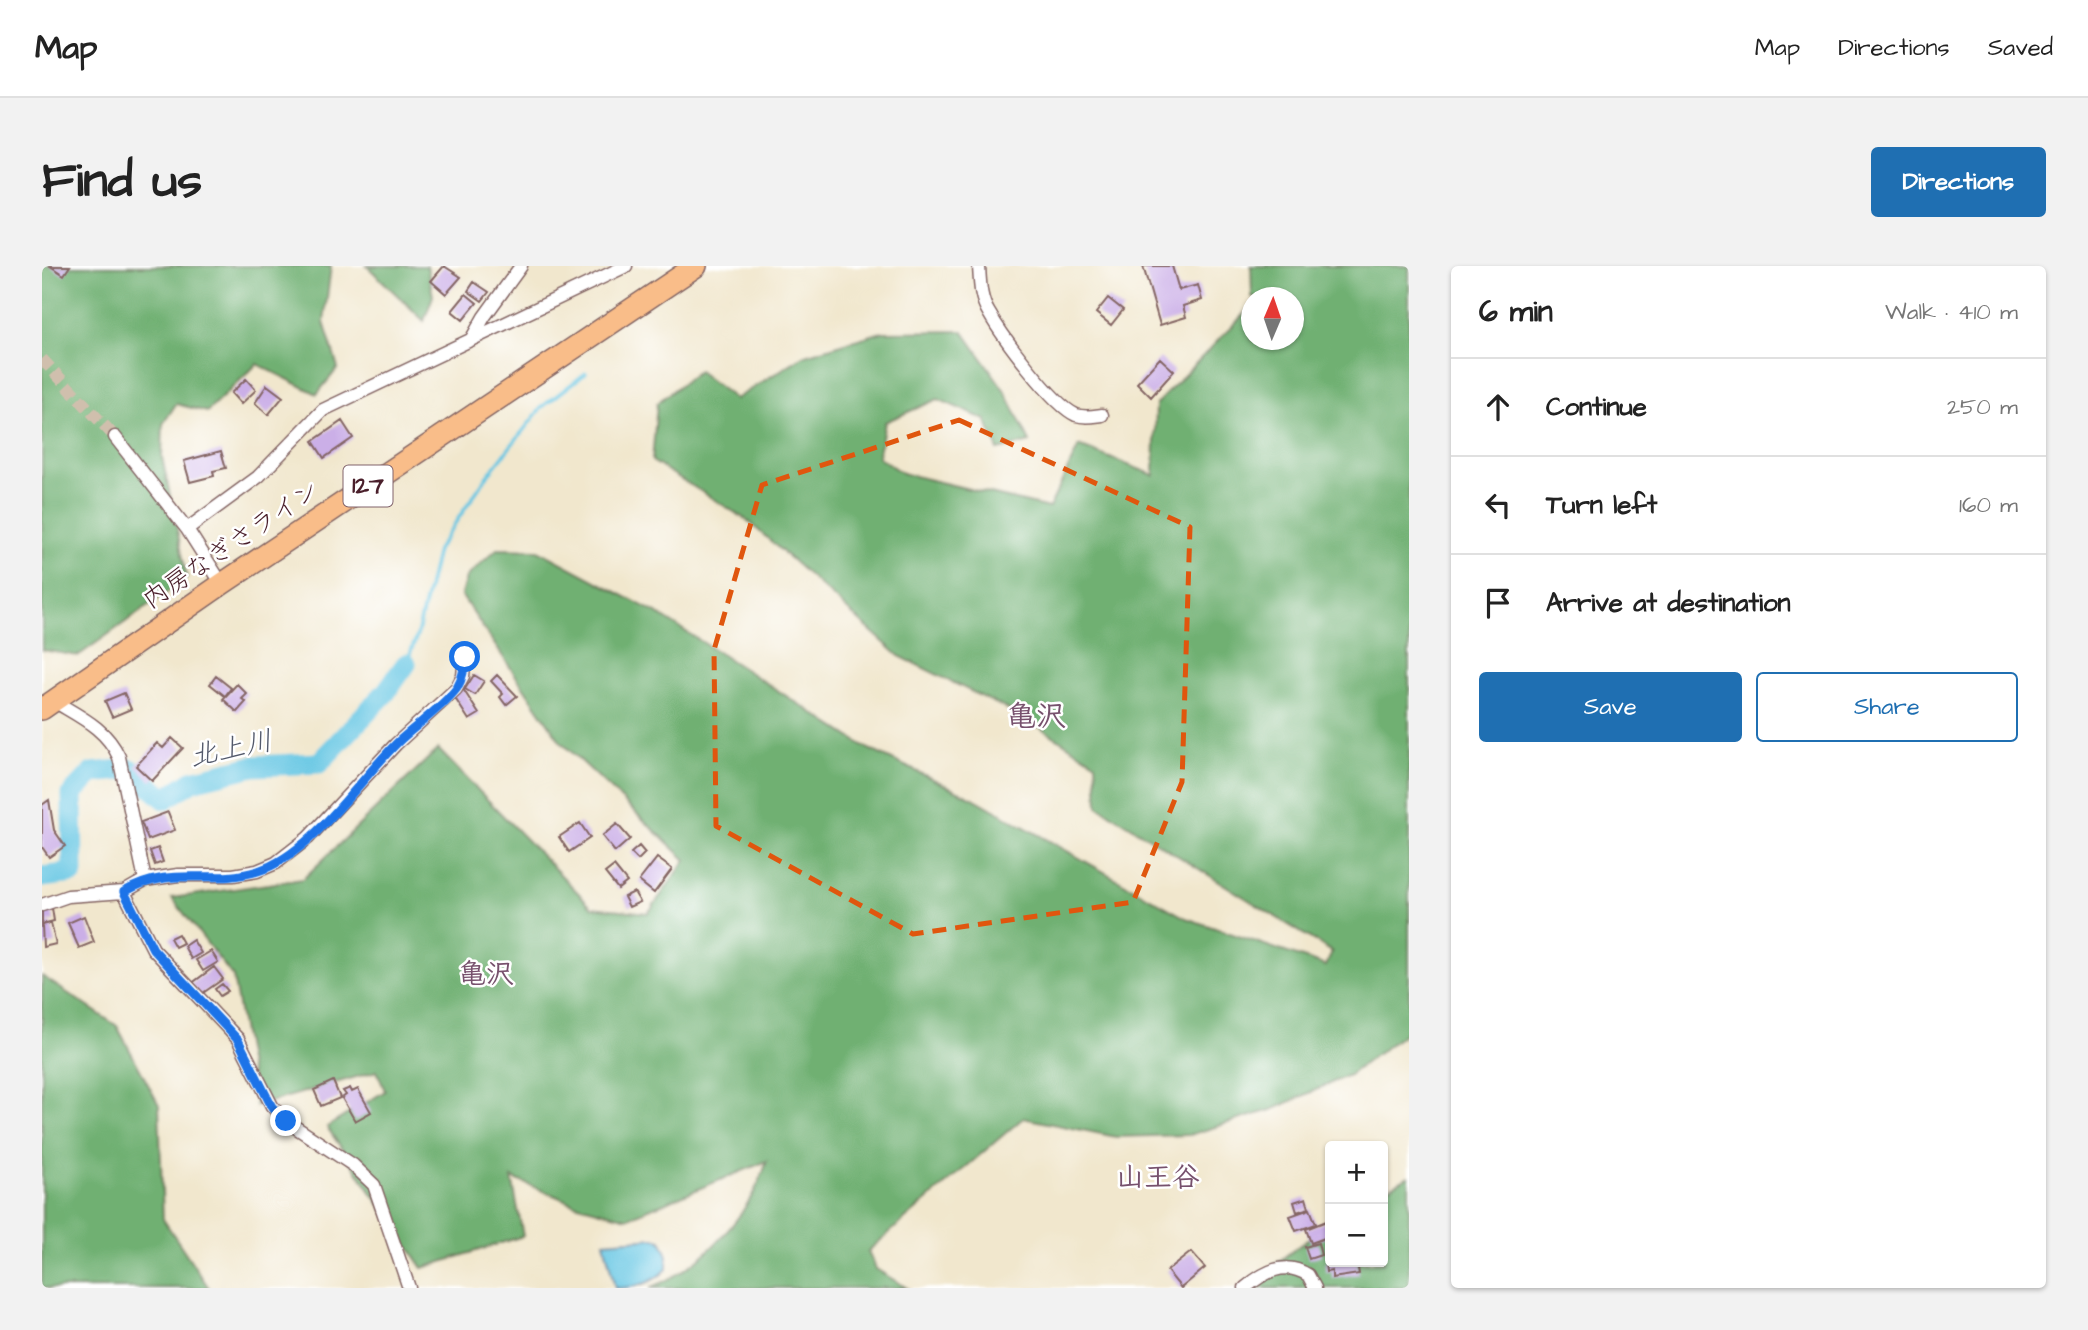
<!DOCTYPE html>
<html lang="en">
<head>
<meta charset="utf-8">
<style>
	:root { --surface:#fff; --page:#f2f2f2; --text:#222; --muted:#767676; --line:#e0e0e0; --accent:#1f6fb2 }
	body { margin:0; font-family:"Architects Daughter","Klee One",sans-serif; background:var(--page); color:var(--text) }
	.controls { position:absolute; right:21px; bottom:21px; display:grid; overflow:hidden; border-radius:7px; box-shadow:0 2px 5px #0004 }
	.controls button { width:63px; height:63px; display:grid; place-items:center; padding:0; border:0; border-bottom:2px solid var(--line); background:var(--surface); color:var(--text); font:35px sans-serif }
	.compass { position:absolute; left:1199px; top:21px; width:63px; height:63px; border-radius:50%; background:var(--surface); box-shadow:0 2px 5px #0004; rotate:2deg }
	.stop { position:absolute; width:21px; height:21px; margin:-16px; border:5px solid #1a73e8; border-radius:50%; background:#fff }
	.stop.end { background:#1a73e8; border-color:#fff; box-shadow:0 2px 7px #0008 }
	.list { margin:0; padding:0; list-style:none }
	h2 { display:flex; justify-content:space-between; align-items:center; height:91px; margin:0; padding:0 28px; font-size:30px }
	h2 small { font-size:23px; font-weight:400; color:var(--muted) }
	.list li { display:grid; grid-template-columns:46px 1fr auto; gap:21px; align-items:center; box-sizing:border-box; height:98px; padding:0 28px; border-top:2px solid var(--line) }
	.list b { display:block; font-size:26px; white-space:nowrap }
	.list em { font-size:23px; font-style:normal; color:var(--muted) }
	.actions { display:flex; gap:14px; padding:21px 28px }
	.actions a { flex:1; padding:16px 0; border:2px solid var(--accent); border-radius:7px; text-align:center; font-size:24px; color:var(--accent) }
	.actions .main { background:var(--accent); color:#fff }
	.icon { flex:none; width:38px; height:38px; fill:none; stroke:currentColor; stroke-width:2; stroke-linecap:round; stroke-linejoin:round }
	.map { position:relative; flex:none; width:1367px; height:1022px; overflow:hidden; border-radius:7px }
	header { display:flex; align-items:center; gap:42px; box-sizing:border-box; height:98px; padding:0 35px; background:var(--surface); border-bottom:2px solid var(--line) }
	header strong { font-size:33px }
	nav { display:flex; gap:38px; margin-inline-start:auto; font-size:24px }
	.intro { display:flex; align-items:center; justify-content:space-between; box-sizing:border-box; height:168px; padding:0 42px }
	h1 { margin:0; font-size:49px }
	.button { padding:18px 32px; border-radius:7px; background:var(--accent); color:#fff; font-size:24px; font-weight:700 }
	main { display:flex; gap:42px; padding:0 42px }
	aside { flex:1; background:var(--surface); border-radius:7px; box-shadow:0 2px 5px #0004 }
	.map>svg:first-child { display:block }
</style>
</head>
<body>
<header>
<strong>Map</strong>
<nav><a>Map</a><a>Directions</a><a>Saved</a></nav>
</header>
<div class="intro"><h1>Find us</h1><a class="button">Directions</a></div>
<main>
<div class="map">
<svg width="1367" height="1022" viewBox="0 0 1367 1022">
	<rect width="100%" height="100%" fill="#fff"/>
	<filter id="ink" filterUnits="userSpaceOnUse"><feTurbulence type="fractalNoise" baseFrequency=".0143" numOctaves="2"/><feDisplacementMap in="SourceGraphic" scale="14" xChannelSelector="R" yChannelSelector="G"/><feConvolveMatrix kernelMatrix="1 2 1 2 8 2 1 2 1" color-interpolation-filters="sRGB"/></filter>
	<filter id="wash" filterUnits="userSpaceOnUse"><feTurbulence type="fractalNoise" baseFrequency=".00686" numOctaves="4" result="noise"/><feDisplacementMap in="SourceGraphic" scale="28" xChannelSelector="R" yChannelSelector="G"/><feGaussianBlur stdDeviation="1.57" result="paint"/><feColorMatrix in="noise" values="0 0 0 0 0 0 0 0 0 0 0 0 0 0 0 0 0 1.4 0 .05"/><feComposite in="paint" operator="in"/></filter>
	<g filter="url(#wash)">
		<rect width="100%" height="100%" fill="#f1e7cd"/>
		<path fill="#6fb072" stroke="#5c684e" stroke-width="2" d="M0,0h289l-7,56 14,46 -21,26 -60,-30 -50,48 -31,-8 -13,20 -1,33 25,121 -109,78 -36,-6z
			M325,0h60l6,30 -9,25z
			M1209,0h158v764l-60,45 -75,34 -85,26 -73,2 -93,-19 -155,133 8,18 31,19h-257c53,-21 100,-73 117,-127l-140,57 -52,-14 -63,-26 11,58 -100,32 -96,-141 58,-36 -8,-20 -121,35 -23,-129 -61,-79 131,-19 135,-130 154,158 56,6 38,-53 -125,-118 -100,-147 5,-18 31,-28 41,1 122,65 209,134 104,49 213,120 140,48 6,-14 -234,-146 -2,-43 -71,-45 -126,-62 -152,-136 -95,-59 5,-58 41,-32 37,28 70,-44 77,-23 81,-1 42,60 25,51 -32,8 -12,-30 -48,-21 -53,23 -7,35 24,16 147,35 30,-62 75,29 2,-71 95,-97 1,33h42v-42l-42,-1z
			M0,710l75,50 42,79 4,114 46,69h-167z
			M1367,910v112h-165l86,-66v40h53v-71z"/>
		<path fill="#65c6e3" stroke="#587287" stroke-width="2" d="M613,972l6,2 6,13v16c-14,15 -32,19 -52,19l-11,-46z"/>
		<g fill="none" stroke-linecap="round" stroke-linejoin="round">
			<path stroke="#65c6e3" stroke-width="3.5" d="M364,398l11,-28 20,-86 50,-74 55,-69 44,-34"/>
			<path stroke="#65c6e3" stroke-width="21" d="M0,611l31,-4 -1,-79 20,-21 38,-4 35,30 27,-18 61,-15 66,-3 67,-71 20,-28"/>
		</g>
		<g id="blocks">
			<path fill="#cbafe7" d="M8,0h20l-6,9z
				M402,0l17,11 -15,17 -15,-13z
				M1101,0h29l7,24 19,-5 4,15 -19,6 3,11 -26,8z
				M432,16l15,10 -7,9 -14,-10z
				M424,28l11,9 -14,17 -11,-9z
				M1066,32l15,12 -12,15 -15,-12z
				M1118,92l14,13 -23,26 -14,-14z
				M204,113l10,11 -15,14 -10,-11z
				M225,119l16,12 -15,18 -13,-12z
				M300,155l11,17 -29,20 -11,-17z
				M179,185l5,17 -13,3 1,5 -24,6 -6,-21z
				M432,409l10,6 -9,14 -10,-6z
				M455,409l20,21 -11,9 -6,-8 3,-3 -12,-13z
				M174,410l15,12 -6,8 -15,-12z
				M195,418l10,10 -5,5 4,3 -9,10 -14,-13z
				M421,423l16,25 -10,6 -16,-25z
				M82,427l7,16 -19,8 -7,-16z
				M130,472l11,10 -31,33 -16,-15 21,-23 6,5z
				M7,534l5,30 11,16 -16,11 -7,-10v-42z
				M126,546l7,18 -27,10 -7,-18z
				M538,557l10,15 -21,14 -10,-15z
				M575,558l13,15 -15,13 -13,-16z
				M597,580l6,7 -7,7 -7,-7z
				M116,582l5,14 -8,3 -5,-14z
				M615,592l15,11 -18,24 -15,-12z
				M572,600l13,16 -9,7 -13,-16z
				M592,626l6,10 -11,5 -5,-10z
				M10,642l2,13 -12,3v-14z
				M42,650l10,26 -15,6 -11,-25z
				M9,657l5,21 -13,3 -1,-22z
				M136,668l5,9 -8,4 -5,-9z
				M151,674l8,13 -10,6 -7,-13z
				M169,685l7,11 -15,9 -7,-11z
				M172,701l9,12 -23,16 -9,-11z
				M180,718l6,7 -8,5 -5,-7z
				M291,815l7,17 -19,8 -7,-16z
				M308,822l2,4 6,-3 13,23 -16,9 -13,-23 4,-3 -3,-4z
				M1264,932l3,10 -12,4 -3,-10z
				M1268,943l6,15 -20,7 -6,-15z
				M1287,954l1,16 -19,7 -5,-14z
				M1276,977l3,12 -12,4 -4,-12z
				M1149,986l14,16 -24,20 -14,-17z
				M1283,996h32l2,12 -27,4v-7l-6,1z"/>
		</g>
	</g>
	<g filter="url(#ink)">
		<use href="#blocks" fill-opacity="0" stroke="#846564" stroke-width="2"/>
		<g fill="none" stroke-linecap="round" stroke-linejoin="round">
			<path stroke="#d0bfad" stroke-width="12" stroke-dasharray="12 6" stroke-linecap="butt" d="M0,93l73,78"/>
			<defs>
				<path id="street" d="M937,0c1,16 1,33 10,47 13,23 64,92 87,102 9,3 18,1 26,0
					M429,74l13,-23 37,-51
					M73,171l72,92 35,55
					M145,263l71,-52 65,-67 303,-144
					M12,435c26,16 52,27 65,56l26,123
					M82,626l29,57 85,90 34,67 14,15 67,44 21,20 35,103
					M0,639l26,-9 56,-4 21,-12 33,-5h55l24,-4 19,-8 32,-25 88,-94 60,-55 7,-13 2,-19
					M1203,1022c19,-16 40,-28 63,-13l7,13"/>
				<path id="highway" d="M0,443l180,-125 474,-318"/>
			</defs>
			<use href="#street" stroke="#846564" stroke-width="15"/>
			<use href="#highway" stroke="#846564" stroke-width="24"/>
			<use href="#street" stroke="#fff" stroke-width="12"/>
			<use href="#highway" stroke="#f9bd89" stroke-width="21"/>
		</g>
	</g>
	<g fill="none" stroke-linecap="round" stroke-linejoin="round" filter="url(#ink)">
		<path stroke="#1a73e8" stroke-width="9" d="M244,855l-14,-14 -34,-67 -85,-91 -29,-57c48,-28 87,-6 134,-21 54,-17 100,-90 140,-129 18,-17 44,-34 59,-54 6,-10 7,-19 8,-31"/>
	</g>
	<path fill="none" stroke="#e0560e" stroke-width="5" stroke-dasharray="14 9" stroke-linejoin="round" d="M917,154l231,107 -8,255 -49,120 -220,32 -197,-108 -2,-176 48,-165z"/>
	<g text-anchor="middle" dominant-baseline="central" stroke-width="5" stroke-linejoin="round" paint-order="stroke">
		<rect fill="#fff" stroke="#80626b" stroke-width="2" x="301.5" y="199.5" width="49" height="41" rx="5"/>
		<g font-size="24" font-weight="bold" fill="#4a1f2b">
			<text x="326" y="220">127</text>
		</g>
		<g font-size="26" fill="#4a1f2b" stroke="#fff">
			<text transform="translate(189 279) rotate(-34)">内房なぎさライン</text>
		</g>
		<g font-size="28" font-style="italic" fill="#53596b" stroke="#fff">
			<text transform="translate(189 483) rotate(-12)">北上川</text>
		</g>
		<g font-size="28" font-weight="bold" fill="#77516d" stroke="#fff">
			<text x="444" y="708">亀沢</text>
			<text x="1116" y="911">山王谷</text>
		</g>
		<g font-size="30" font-weight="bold" fill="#77516d" stroke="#fff">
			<text x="994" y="451">亀沢</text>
		</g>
	</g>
</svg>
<div class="controls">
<button>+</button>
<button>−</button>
</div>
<svg class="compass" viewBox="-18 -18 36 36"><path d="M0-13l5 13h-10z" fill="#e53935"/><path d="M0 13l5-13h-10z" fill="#767676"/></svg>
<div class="stop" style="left:423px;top:391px"></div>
<div class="stop end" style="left:244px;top:855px"></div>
</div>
<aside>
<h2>6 min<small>Walk · 410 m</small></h2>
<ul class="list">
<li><svg class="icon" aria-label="ahead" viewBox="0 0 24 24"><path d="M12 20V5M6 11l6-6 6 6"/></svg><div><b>Continue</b></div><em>250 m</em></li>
<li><svg class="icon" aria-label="left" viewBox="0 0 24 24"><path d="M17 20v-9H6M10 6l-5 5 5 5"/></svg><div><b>Turn left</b></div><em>160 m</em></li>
<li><svg class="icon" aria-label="arrive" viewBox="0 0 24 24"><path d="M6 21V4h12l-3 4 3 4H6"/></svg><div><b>Arrive at destination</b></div></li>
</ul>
<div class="actions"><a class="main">Save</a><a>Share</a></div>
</aside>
</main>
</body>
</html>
